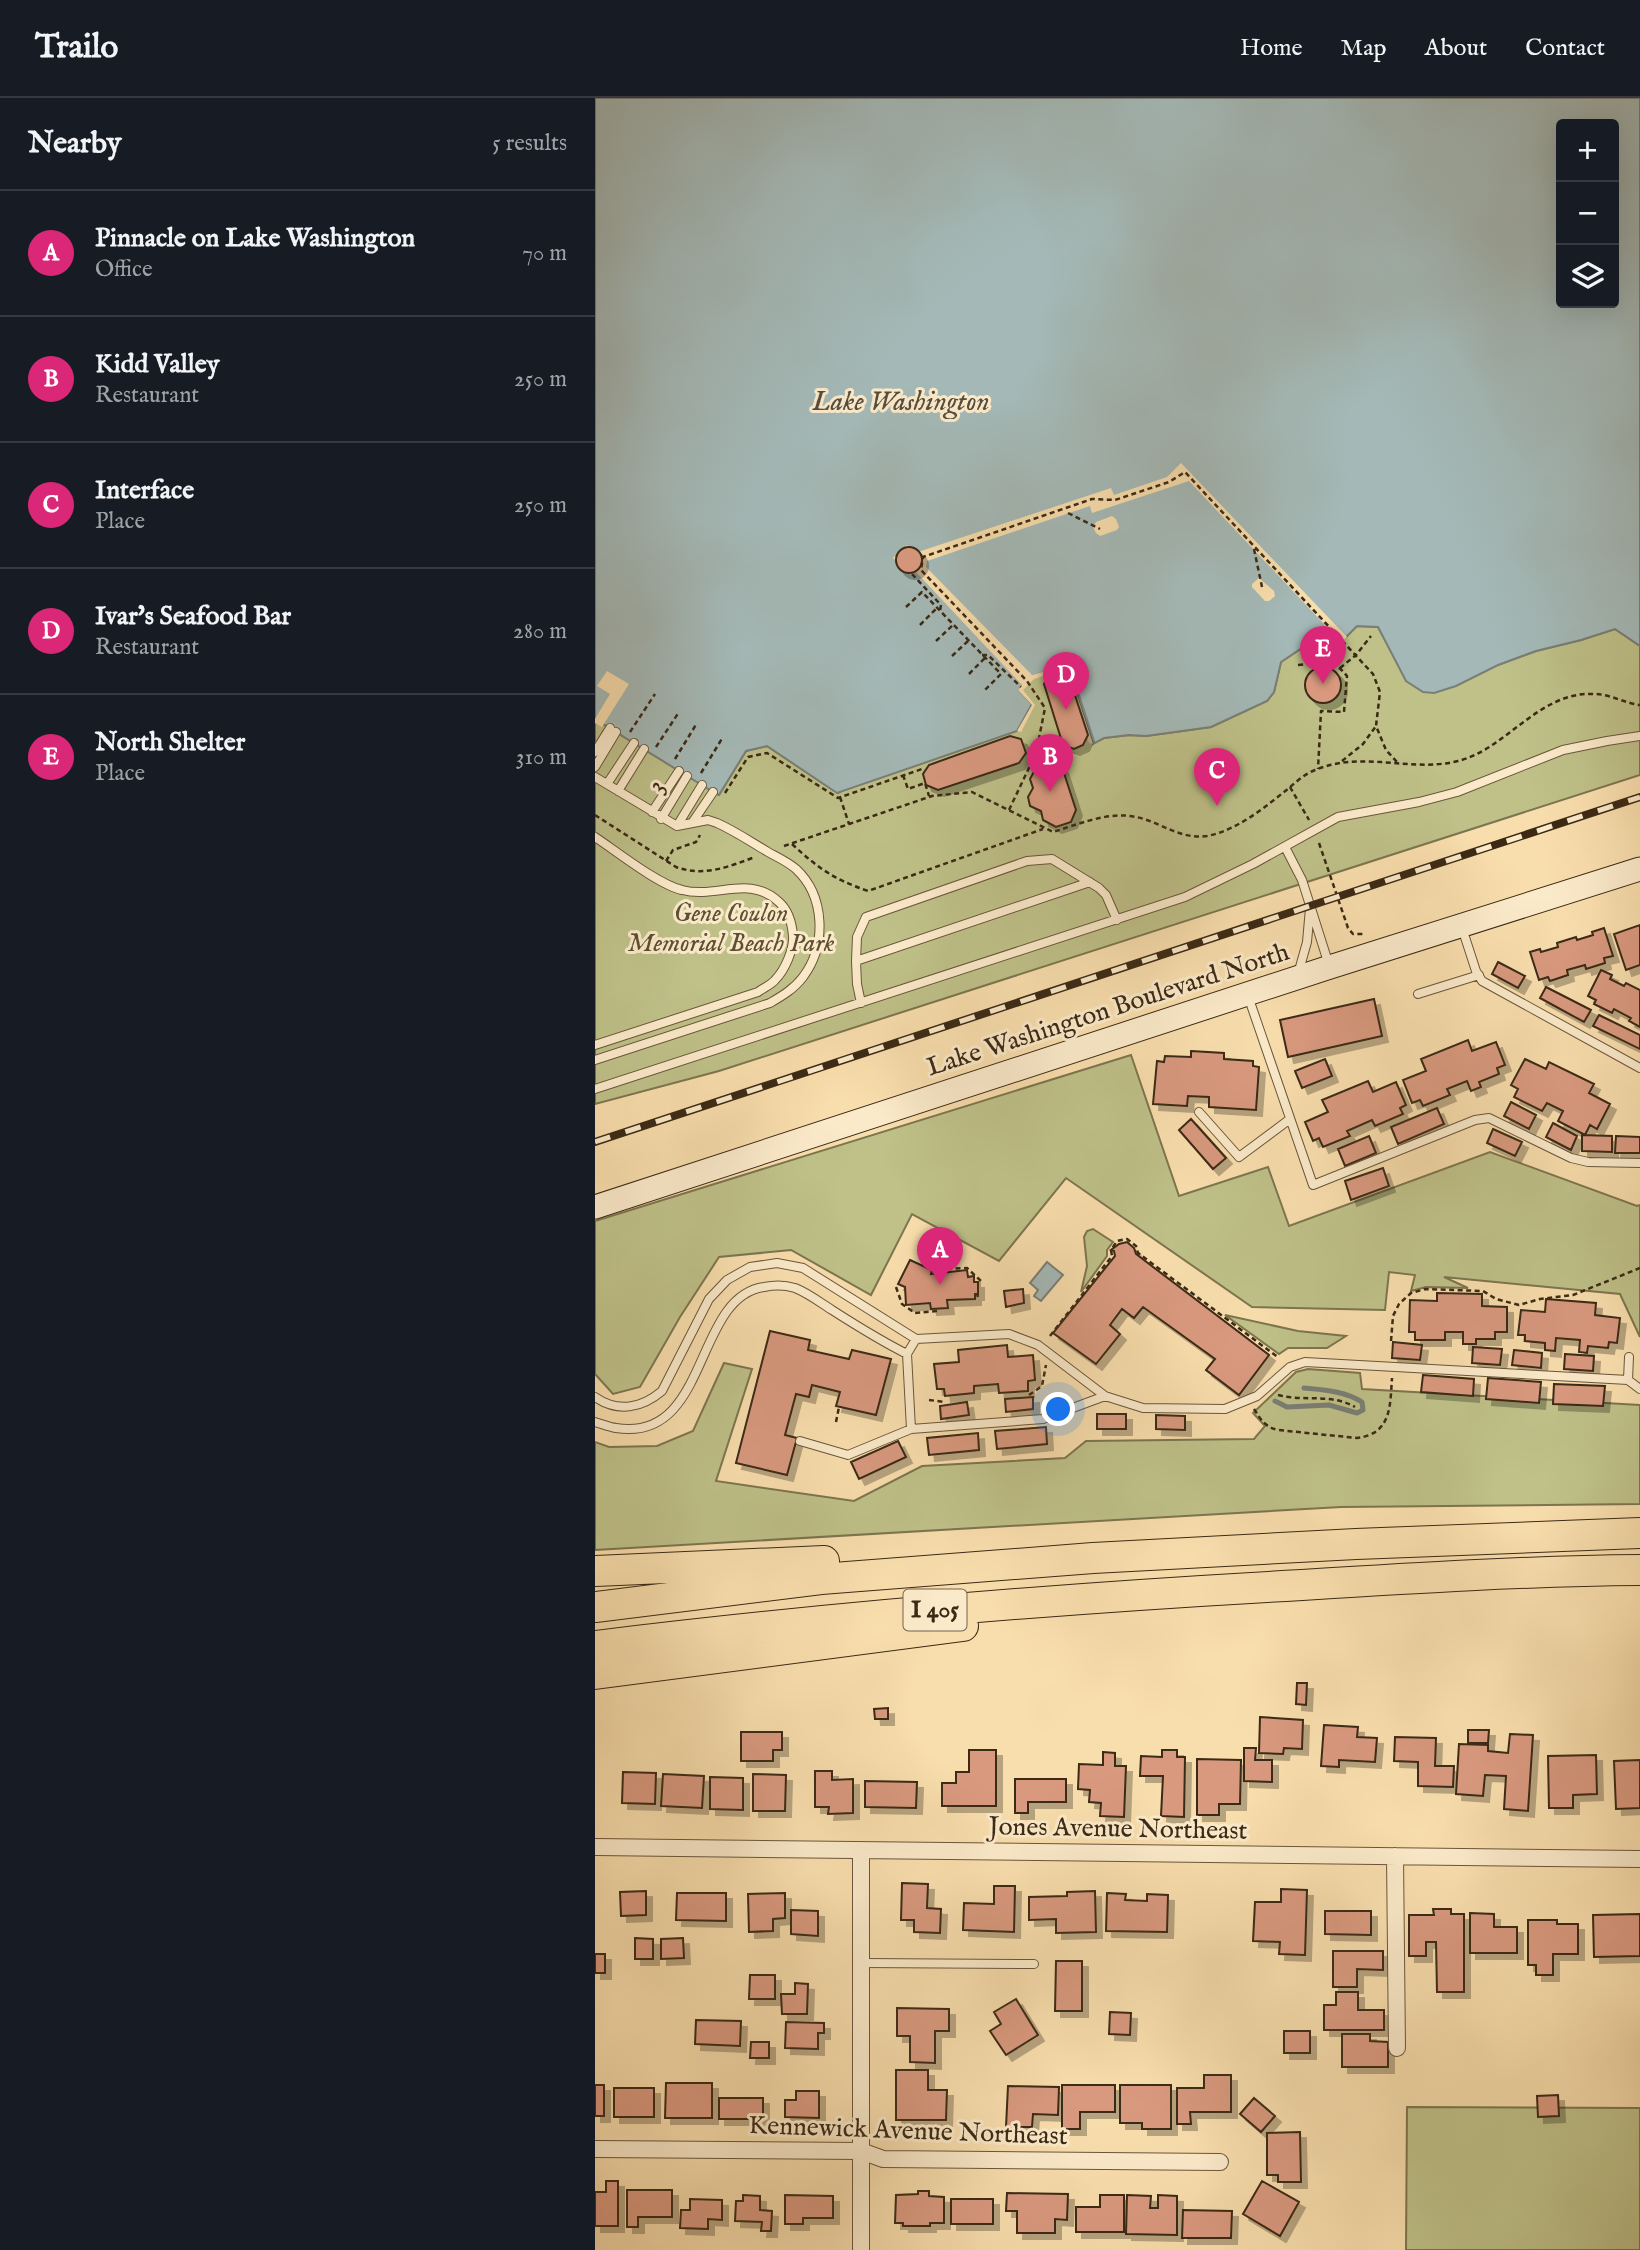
<!DOCTYPE html>
<html lang="en">
<head>
<meta charset="utf-8">
<style>
	:root { --surface:#171b24; --page:#242831; --text:#f1f3f6; --muted:#9ea1a6; --line:#363941; --accent:#db2777 }
	body { margin:0; font-family:"IM FELL English",serif; background:var(--page); color:var(--text) }
	.controls { position:absolute; right:21px; top:21px; display:grid; overflow:hidden; border-radius:7px; box-shadow:0 7px 28px #0002 }
	.controls button { width:63px; height:63px; display:grid; place-items:center; padding:0; border:0; border-bottom:2px solid var(--line); background:var(--surface); color:var(--text); font:35px sans-serif }
	.you { position:absolute; left:464px; top:1312px; width:24px; height:24px; margin:-18px; border:5px solid #fff; border-radius:50%; background:#1a73e8; box-shadow:0 0 0 10px #1a73e833 }
	.badge { display:grid; place-items:center; width:46px; height:46px; border-radius:50%; background:var(--accent); color:#fff; font-size:23px; font-weight:700 }
	.pin { position:absolute; translate:-50% -58px; filter:drop-shadow(0 2px 4px #0008) }
	.pin::after { content:''; position:absolute; top:37px; width:24px; height:21px; background:inherit; clip-path:polygon(0 0,100% 0,50% 100%) }
	.list { margin:0; padding:0; list-style:none }
	h2 { display:flex; justify-content:space-between; align-items:center; height:91px; margin:0; padding:0 28px; font-size:30px }
	h2 small { font-size:23px; font-weight:400; color:var(--muted) }
	.list li { display:grid; grid-template-columns:46px 1fr auto; gap:21px; align-items:center; box-sizing:border-box; height:126px; padding:0 28px; border-top:2px solid var(--line) }
	.list b { display:block; font-size:26px; white-space:nowrap }
	.list p { margin:0; font-size:23px; white-space:nowrap; color:var(--muted) }
	.list em { font-size:23px; font-style:normal; color:var(--muted) }
	.icon { flex:none; width:38px; height:38px; fill:none; stroke:currentColor; stroke-width:2; stroke-linecap:round; stroke-linejoin:round }
	.map { position:relative; flex:none; width:1045px; height:2152px; overflow:hidden }
	header { display:flex; align-items:center; gap:42px; box-sizing:border-box; height:98px; padding:0 35px; background:var(--surface); border-bottom:2px solid var(--line) }
	header strong { font-size:33px }
	nav { display:flex; gap:38px; margin-inline-start:auto; font-size:24px }
	main { display:flex }
	aside { flex:1; background:var(--surface) }
	.map>svg:first-child { display:block }
</style>
</head>
<body>
<header>
<strong>Trailo</strong>
<nav><a>Home</a><a>Map</a><a>About</a><a>Contact</a></nav>
</header>
<main>
<aside>
<h2>Nearby<small>5 results</small></h2>
<ul class="list">
<li><span class="badge">A</span><div><b>Pinnacle on Lake Washington</b><p>Office</p></div><em>70 m</em></li>
<li><span class="badge">B</span><div><b>Kidd Valley</b><p>Restaurant</p></div><em>250 m</em></li>
<li><span class="badge">C</span><div><b>Interface</b><p>Place</p></div><em>250 m</em></li>
<li><span class="badge">D</span><div><b>Ivar's Seafood Bar</b><p>Restaurant</p></div><em>280 m</em></li>
<li><span class="badge">E</span><div><b>North Shelter</b><p>Place</p></div><em>310 m</em></li>
</ul>
</aside>
<div class="map">
<svg width="1045" height="2152" viewBox="0 0 1045 2152">
	<defs>
		<filter id="shadow"><feDropShadow dx="6" dy="6" stdDeviation="0" flood-color="#0004"/></filter>
	</defs>
	<rect width="100%" height="100%" fill="#f9dead"/>
	<filter id="stains"><feTurbulence type="fractalNoise" baseFrequency=".00286" numOctaves="4"/><feColorMatrix values="0 0 0 0 .2 0 0 0 0 .09 0 0 0 0 .02 0 0 0 .5 -.17"/></filter>
	<radialGradient id="worn" r=".72"><stop offset=".6" stop-color="#630" stop-opacity="0"/><stop offset="1" stop-color="#630" stop-opacity=".3"/></radialGradient>
	<path fill="#bfc189" stroke="#7d754f" stroke-width="2" d="M762,528l21,1 13,23 107,15 38,-14 45,-11 34,-11 25,17v129l-921,296 -124,33v-385l124,76 27,-44 21,-5 71,47 180,-103 14,-14 35,-11 26,78 11,-5 25,-3 17,1 65,-9 56,-26 7,-9 7,-30 24,-16 41,-9z
		M536,957l48,141 89,-29 21,59 201,-74 147,54 3,-1v132l-20,-43 -176,-17 24,11 -42,-1 -15,4 4,-16 -26,-3 -4,38 -133,-3 -186,-129 -67,83 -87,-47 -41,81 -80,-45 -72,7 -39,60 -40,70 -27,7 -18,-20v-153z
		M498,1131l20,13 -6,8v6l-26,36 6,-26 -3,-29 3,-6z
		M630,1217l73,16 48,5 -19,12h-39l-9,6z
		M129,1265l28,6 -36,112 138,20 68,-35 143,-8 21,-17 168,-2 11,-13 -12,-13 43,-41 12,-3 52,4 2,16 278,16v99l-299,3 -746,43v-108l14,5 48,-1 36,-15z
		M812,2009l233,1v142h-234z"/>
	<path fill="#a4b9b7" stroke="#7a7f76" stroke-width="2" fill-rule="evenodd" d="M0,0h1045v548l-25,-17 -34,11 -45,11 -38,14 -42,21 -22,7 -11,-1 -17,-11 -28,-54 -21,-1 -11,11 -41,9 -24,16 -7,30 -7,9 -56,26 -65,9 -17,-1 -25,3 -11,6 -26,-78 -35,10 -13,14 13,14 -15,27 -180,62 -70,-47 -21,5 -27,44 -6,-3 -118,-73zM966,26h53v179h-53z
		M452,1164l16,13 -22,26 -7,-5 4,-6 -8,-7z"/>
	<path fill="#f9dead" d="M586,365l166,174 -6,5 -152,-161 -97,32 -2,-7 -163,55 -1,6 106,108 35,-10 26,79 -4,-1 -24,-74 -31,10 -11,11 12,15 -14,27 -4,-1 15,-26 -14,-15 4,-5 -106,-113 -5,3 -18,-17 14,-13 8,7h3l193,-64 3,7 53,-18z
		M517,418l4,3 3,8 -2,3 -17,6 -4,-3 -3,-6 3,-5z
		M664,480l15,13 1,5 -6,5h-4l-13,-14v-3z
		M12,573l22,13 -27,43 -7,-4v-4l15,-25 -13,-8z"/>
	<g fill="none" stroke-linecap="round" stroke-linejoin="round">
		<path stroke="#7a7f76" stroke-width="5" d="M680,1303l12,6 42,-2 28,8 6,-3 -1,-8c-17,-11 -38,-12 -58,-14"/>
	</g>
	<path fill="#d9997f" stroke="#3b2915" stroke-width="2" filter="url(#shadow)" d="M301 462a13 13 0 1 1 26 0a13 13 0 1 1-26 0Z
		M710 587a18 18 0 1 1 36 0a18 18 0 1 1-36 0Z
		M463,573l10,3 20,61 -5,10 -9,4 -11,-4 -19,-61 5,-11z
		M415,638l11,3 5,14 -7,10 -81,27 -12,-5 -3,-11 6,-9z
		M455,663l12,6 14,43 -5,12 -15,5 -13,-7 -2,-9 -11,-5 -2,-9 5,-9 -3,-9 7,-13z
		M1045,827v40l-14,5 -12,-36z
		M1009,830l9,28 -9,2 1,5 -19,6 -1,-4 -18,5 1,5 -18,6 -2,-4 -9,3 -9,-28 10,-3 1,3 17,-5 -1,-4 19,-6 1,3 16,-5 -1,-3z
		M903,864l27,14 -7,12 -26,-14z
		M1006,872l11,5 -2,4 14,7 2,-3 14,7v37l-11,-6 2,-3 -17,-9 -2,4 -18,-9 2,-4 -8,-4z
		M951,889l45,23 -7,12 -44,-24z
		M779,901l8,37 -94,21 -8,-37z
		M1004,917l41,20v14l-47,-23z
		M873,942l4,11 24,-9 9,23 -8,3 2,6 -20,8 2,5 -10,4 -4,-10 -20,8 3,6 -27,11 -3,-6 -8,3 -9,-23 23,-9 -5,-12z
		M596,953l33,2v6l29,2v5l6,1 -3,43 -47,-3v-10l-21,-1 -1,10 -34,-2 4,-43 7,1 1,-6 26,1z
		M730,961l7,17 -30,12 -7,-17z
		M930,961l21,10 3,-7 45,22 -5,9 21,11 -13,25 -7,-4 -5,10 -27,-14 5,-10 -16,-8 -5,8 -28,-14 4,-8 -7,-4z
		M773,983l5,11 23,-10 10,23 -6,3 3,6 -28,12 -3,-6 -25,11 3,5 -27,11 -4,-9 -6,3 -8,-19 23,-10 -6,-12z
		M916,1004l25,13 -7,14 -25,-13z
		M842,1010l7,16 -46,20 -7,-17z
		M596,1021l35,39 -13,11 -34,-39z
		M958,1025l24,13 -6,14 -25,-13z
		M898,1031l29,13 -7,14 -28,-13z
		M987,1037l30,1v16l-30,-1z
		M774,1038l7,17 -31,13 -7,-17z
		M1021,1038l24,1v16h-25z
		M788,1070l6,18 -38,14 -6,-19z
		M532,1144l7,6 2,6 133,101 -30,40 -33,-25 9,-11 -72,-52 -9,11 -12,-9 -12,16 10,9 -24,30 -43,-31 62,-77 -1,-5 -3,-1 8,-6z
		M315,1162l22,10 -1,4 36,-4 1,7 6,-1v6h4v12h-3v5l-28,1 1,8 -17,1 -1,-6 -24,2 -1,-18 -7,-3z
		M428,1191l1,14 -18,4 -2,-16z
		M842,1195l45,1v12l25,1v25h-12v7h-19v5h-13v-12h-18v8h-30v-8h-6l1,-32 27,1z
		M951,1201l50,4 -1,12 25,3 -3,25 -8,-1 -1,6 -20,-2 -1,7 -8,-1 1,-12 -24,-2 -1,13 -10,-1v-7l-20,-2v-6h-7l3,-25 24,2z
		M175,1233l40,9 -2,10 41,9 3,-9 39,9 -15,56 -40,-9 4,-14 -28,-7 -3,12 -13,-3 -11,41 12,3 -10,37 -51,-12z
		M798,1244l29,3 -2,15 -28,-2z
		M412,1247l1,12 25,-2 2,25 -7,1v10l-29,2 -1,-9 -24,2v7l-29,3 -1,-7h-7l-3,-25 25,-2 -1,-12z
		M878,1249l29,2 -2,16 -28,-2z
		M919,1252l28,3 -1,15 -29,-3z
		M970,1256l29,2 -1,15 -29,-2z
		M828,1277l51,4 -1,17 -52,-4z
		M893,1280l53,4 -2,21 -53,-4z
		M959,1286l51,2 -2,20 -50,-2z
		M438,1299v12l-27,3 -1,-13z
		M372,1304l2,13 -28,4 -1,-13z
		M502,1316h29v15h-29z
		M561,1317l29,1v14l-29,-1z
		M451,1329l1,17 -50,5 -2,-18z
		M383,1335l1,17 -50,5 -2,-17z
		M303,1343l8,16 -47,22 -8,-17z
		M702,1585h10l-1,22 -10,-1z
		M293,1610v11h-13l-1,-10z
		M665,1619l43,3 -1,29 -18,-1 -1,6 -24,-1z
		M729,1627l34,2 -1,10 20,1 -2,24 -36,-2v7l-18,-1z
		M873,1632h21l-1,13h-20z
		M146,1634h41v18h-9v11h-32z
		M915,1636l23,1 -5,76 -24,-2 2,-33 -21,-1 -2,21 -27,-2 3,-50 29,1v6l20,2z
		M800,1639l41,1 -1,28h19l-1,21 -35,-1v-24l-24,-1z
		M649,1650h12l-1,12h17v22l-28,-1z
		M374,1652h27v56h-54v-23h14v-11h13z
		M567,1652h15v7h8l-1,60 -23,-1 2,-40h-23l1,-20 21,1z
		M508,1654l12,1v13h11l-2,51 -24,-1 1,-13 -12,-1 1,-12 -12,-1 1,-25 24,1z
		M1001,1657l1,39 -24,1v13h-24l-1,-52z
		M602,1661l44,1 -1,44h-21v11h-22z
		M1045,1662v48l-24,1 -2,-48z
		M220,1673h17v9l21,-1v34l-25,1 1,-7h-14z
		M28,1674l33,1 -1,31 -33,-1z
		M68,1676l41,2 -2,32 -41,-2z
		M158,1676l33,1 -1,36h-32z
		M115,1679l33,1v32l-33,-1z
		M420,1681h51v23h-38v11h-13z
		M270,1683l52,1 -1,26 -51,-1z
		M307,1785l26,1 -1,24 14,1 -1,24 -26,-1v-12h-13z
		M399,1788h21l-1,46 -51,-2 1,-27 30,1z
		M686,1791l26,1 -2,65 -26,-1 1,-12 -27,-1 2,-39h26z
		M51,1793v24l-25,1 -1,-24z
		M500,1793l1,41 -40,1v-14l-27,1v-23l38,-1v-4z
		M82,1795h49v28l-50,-1z
		M190,1795v25l-12,1v12l-24,1 -1,-38z
		M512,1795l19,1 -1,6 22,1v-7l21,1 -1,37 -61,-1z
		M838,1811h18v5h13v78h-27l-1,-50h-10v14h-17v-41h25z
		M196,1812l27,1v25l-27,-2z
		M730,1813h46v24l-46,-1z
		M875,1815l24,1v13h23v26h-47z
		M1045,1816v42l-46,1 -1,-42z
		M933,1822h29v4h21v30h-25v21h-17v-10h-8z
		M40,1840l18,1v20h-18z
		M88,1840l1,20 -23,1v-20z
		M738,1853h50v19l-26,-1v18h-24z
		M0,1856h10v19h-10z
		M461,1863h26v50h-27z
		M155,1877h25v24h-26z
		M200,1885l13,1 -1,30h-25l-1,-20h14z
		M741,1894h22v18h26v20h-60v-25h12z
		M421,1901l22,36 -32,20 -16,-24 11,-7 -7,-12z
		M302,1910l52,1v22h-14v32l-25,-1v-26h-13z
		M515,1914l21,1 -1,22 -21,-1z
		M101,1922l45,1 -1,25 -45,-2z
		M191,1924l38,1v10h-6v16l-33,-1z
		M689,1933h26v22h-26z
		M747,1936h28v7l18,1v25h-46z
		M156,1944h18v16h-19z
		M301,1972h32v20h19l-1,30h-50z
		M609,1977h27v37h-41l1,12h-14v-36h27z
		M71,1985h46v35h-47z
		M0,1987h9v31h-9z
		M467,1987h53v27h-35v17h-18z
		M525,1987h51v44h-29v-6h-22z
		M413,1988l51,1 -1,28 -25,-1 -1,13h-26z
		M19,1990h40v29h-40z
		M201,1993h23v27l-34,-1v-17h11z
		M963,1997l1,21 -21,1 -1,-21z
		M124,2000h44v21h-44z
		M659,2000l21,18 -14,16 -21,-18z
		M705,2034l1,50h-23v-7h-11v-42z
		M11,2083h12v45h-23v-34h11z
		M667,2083l37,21 -19,34 -37,-22z
		M32,2092h45v27h-34v10h-11z
		M323,2093h11v5l15,1v26h-14v3h-27v-3h-8l1,-28 22,-1z
		M412,2095l61,1 -1,26 -12,-1v14h-38v-22h-11z
		M148,2097l17,1v14l12,1 -1,20h-10l1,-9 -27,-1 1,-20h7z
		M190,2097l48,1v22h-30v6h-18z
		M505,2097h24v37h-48v-25h24z
		M532,2097l24,1 -1,12h8v-13l19,1v39l-51,-1z
		M95,2101l32,1v20l-14,-1v10l-28,-1 1,-18h9z
		M356,2101h42v25h-42z
		M588,2112l49,1 -1,27h-49z"/>
	<g fill="none" stroke-linecap="round" stroke-linejoin="round">
		<defs>
			<path id="lane" d="M0,654l15,-24
				M0,669l21,-35
				M0,679l82,49 31,-6 9,3c18,8 34,19 51,29 9,5 20,10 28,17 29,27 31,76 7,108 -9,12 -21,19 -33,26l-175,57
				M12,686l27,-41
				M23,693l26,-42
				M57,714l27,-41
				M66,721l26,-43
				M97,725l21,-31
				M82,728l25,-41
				M0,739c21,14 64,48 87,53 35,9 67,-16 97,12 10,9 13,21 14,34 1,13 -8,34 -18,44 -4,5 -12,8 -17,12l-163,53
				M690,749l17,33 27,85
				M495,784l-234,79 1,-24 9,-20 161,-56 25,-2 47,29 7,7 11,25
				M867,830l14,43 6,10 158,87
				M261,863l1,23 4,19
				M703,876l9,-32 3,-34
				M823,896l61,-19
				M653,898l65,189 162,-65 14,-2 82,40 17,4 52,1
				M0,991l590,-192 68,-33 85,-47 81,-15 38,-10 106,-42 44,-9 33,-5
				M604,1014l40,45 51,-38
				M1034,1259l-1,23 12,9
				M0,1299c23,16 47,11 67,-6l47,-92 18,-19 23,-13 27,-4 26,5 113,71 93,-5 29,11 67,51 38,12 82,1 32,-13 33,-29 15,-5 323,18
				M0,1324c7,2 14,5 21,6 94,15 77,-131 148,-141 10,-2 21,-2 31,1 13,5 26,15 37,22 25,16 49,31 75,44
				M316,1331l-4,-75 9,-15
				M205,1343l48,14 63,-26 132,-10 62,-23
				M266,1865l173,1"/>
			<path id="street" d="M0,1749l1045,12
				M266,1752v400
				M800,1758l2,192
				M0,2051l266,2 22,8 337,3"/>
			<path id="secondary" d="M0,1109l735,-240 310,-98"/>
			<path id="highway" d="M0,1473l229,-10
				M0,1509l226,-28 272,-21 263,-14 284,-11
				M0,1548c235,-29 470,-48 707,-61 112,-7 225,-14 338,-15
				M0,1576l368,-48"/>
		</defs>
		<use href="#lane" stroke="#6a563b" stroke-width="10"/>
		<use href="#street" stroke="#6a563b" stroke-width="18"/>
		<use href="#secondary" stroke="#3b2915" stroke-width="25"/>
		<use href="#highway" stroke="#3b2915" stroke-width="32"/>
		<path stroke="#3b2915" stroke-width="2.5" stroke-dasharray="5 3.5" stroke-linecap="butt" d="M473,415l32,16
			M659,451l8,38
			M317,476l29,31 -1,6
			M311,509l16,-15 79,82 -16,16
			M325,527l17,-17
			M341,543l17,-16
			M387,557h6l33,32
			M357,558l16,-15
			M703,567c23,-2 33,-9 49,11l-3,36 -23,-1 -3,58
			M745,570l16,-13 15,-19
			M374,576l16,-16
			M35,634l25,-38
			M61,649l23,-35
			M80,661l22,-36
			M747,663l21,-17 13,-18
			M106,675l22,-36
			M308,677l5,14 17,-6 4,13
			M695,689l19,33
			M130,695l23,-36 19,-4 71,45 84,-29
			M245,699l9,27
			M414,712l27,-57 9,-45 -18,-27 -106,-111 2,-13 169,-58 23,1 54,-18 16,-10 188,202 7,18 -4,34 10,24 11,12
			M0,717l81,52c28,10 52,0 79,-10
			M724,745l29,85 5,6h10
			M197,746c26,24 41,35 76,47l175,-62
			M189,748l148,-50 40,-4 81,40c26,-8 56,-21 83,-15 25,5 44,23 71,19 31,-6 58,-29 82,-48 8,-7 16,-14 26,-18 48,-20 96,3 143,-9 49,-12 81,-70 136,-67 16,0 30,9 46,11
			M71,763l7,-11 23,-8 4,-7
			M352,1171l20,-1 14,13
			M301,1189l6,17 13,9 23,-2v-2
			M382,1196l1,3
			M455,1238l62,-80 -1,-6 6,-9 10,-2 9,7 2,7 141,105
			M796,1243l2,-25 6,-12 12,-11 14,-4 58,2 13,8 23,6 21,-6 33,-4 67,-27
			M434,1297l13,-9 4,-21
			M683,1297c26,7 53,-2 77,12
			M334,1302l16,2
			M659,1311c7,11 11,18 24,21l79,8c35,-4 33,-33 35,-60
			M241,1324l3,-15"/>
		<use href="#lane" stroke="#fbeaca" stroke-width="8"/>
		<use href="#street" stroke="#fbeaca" stroke-width="16"/>
		<use href="#secondary" stroke="#fbeaca" stroke-width="23"/>
		<use href="#highway" stroke="#f9dead" stroke-width="30"/>
		<defs>
			<path id="rail" d="M0,1044l1045,-345"/>
		</defs>
		<use href="#rail" stroke="#3b2915" stroke-width="8"/>
		<use href="#rail" stroke="#fbeaca" stroke-width="5" stroke-dasharray="16" stroke-linecap="butt"/>
	</g>
	<g text-anchor="middle" dominant-baseline="central" stroke-width="6" stroke-linejoin="round" paint-order="stroke">
		<rect fill="#fbeaca" stroke="#75634b" stroke-width="2" x="308.5" y="1491.5" width="63" height="41" rx="5"/>
		<g font-size="24" font-weight="bold" fill="#3b2915">
			<text x="340" y="1512">I 405</text>
		</g>
		<g font-size="26" fill="#3b2915" stroke="#fbeaca">
			<text transform="translate(61 688) rotate(-59)">3</text>
			<text transform="translate(513 912) rotate(-18)">Lake Washington Boulevard North</text>
			<text transform="translate(523 1731) rotate(1)">Jones Avenue Northeast</text>
			<text transform="translate(313 2033) rotate(2)">Kennewick Avenue Northeast</text>
		</g>
		<g font-size="26" font-style="italic" fill="#5c4f32" stroke="#fbeaca">
			<text x="136" y="815">Gene Coulon<tspan x="136" dy="30">Memorial Beach Park</tspan></text>
		</g>
		<g font-size="28" font-style="italic" fill="#554d3e" stroke="#fbeaca">
			<text x="306" y="304">Lake Washington</text>
		</g>
	</g>
	<rect width="100%" height="100%" filter="url(#stains)"/>
	<rect width="100%" height="100%" fill="url(#worn)"/>
</svg>
<div class="controls">
<button>+</button>
<button>−</button>
<button><svg class="icon" aria-label="layers" viewBox="0 0 24 24"><path d="M12 4l9 5-9 5-9-5zM3 14l9 5 9-5"/></svg></button>
</div>
<div class="you"></div>
<div class="pin badge" style="left:345px;top:1187px">A</div>
<div class="pin badge" style="left:455px;top:694px">B</div>
<div class="pin badge" style="left:622px;top:708px">C</div>
<div class="pin badge" style="left:471px;top:612px">D</div>
<div class="pin badge" style="left:728px;top:586px">E</div>
</div>
</main>
</body>
</html>
